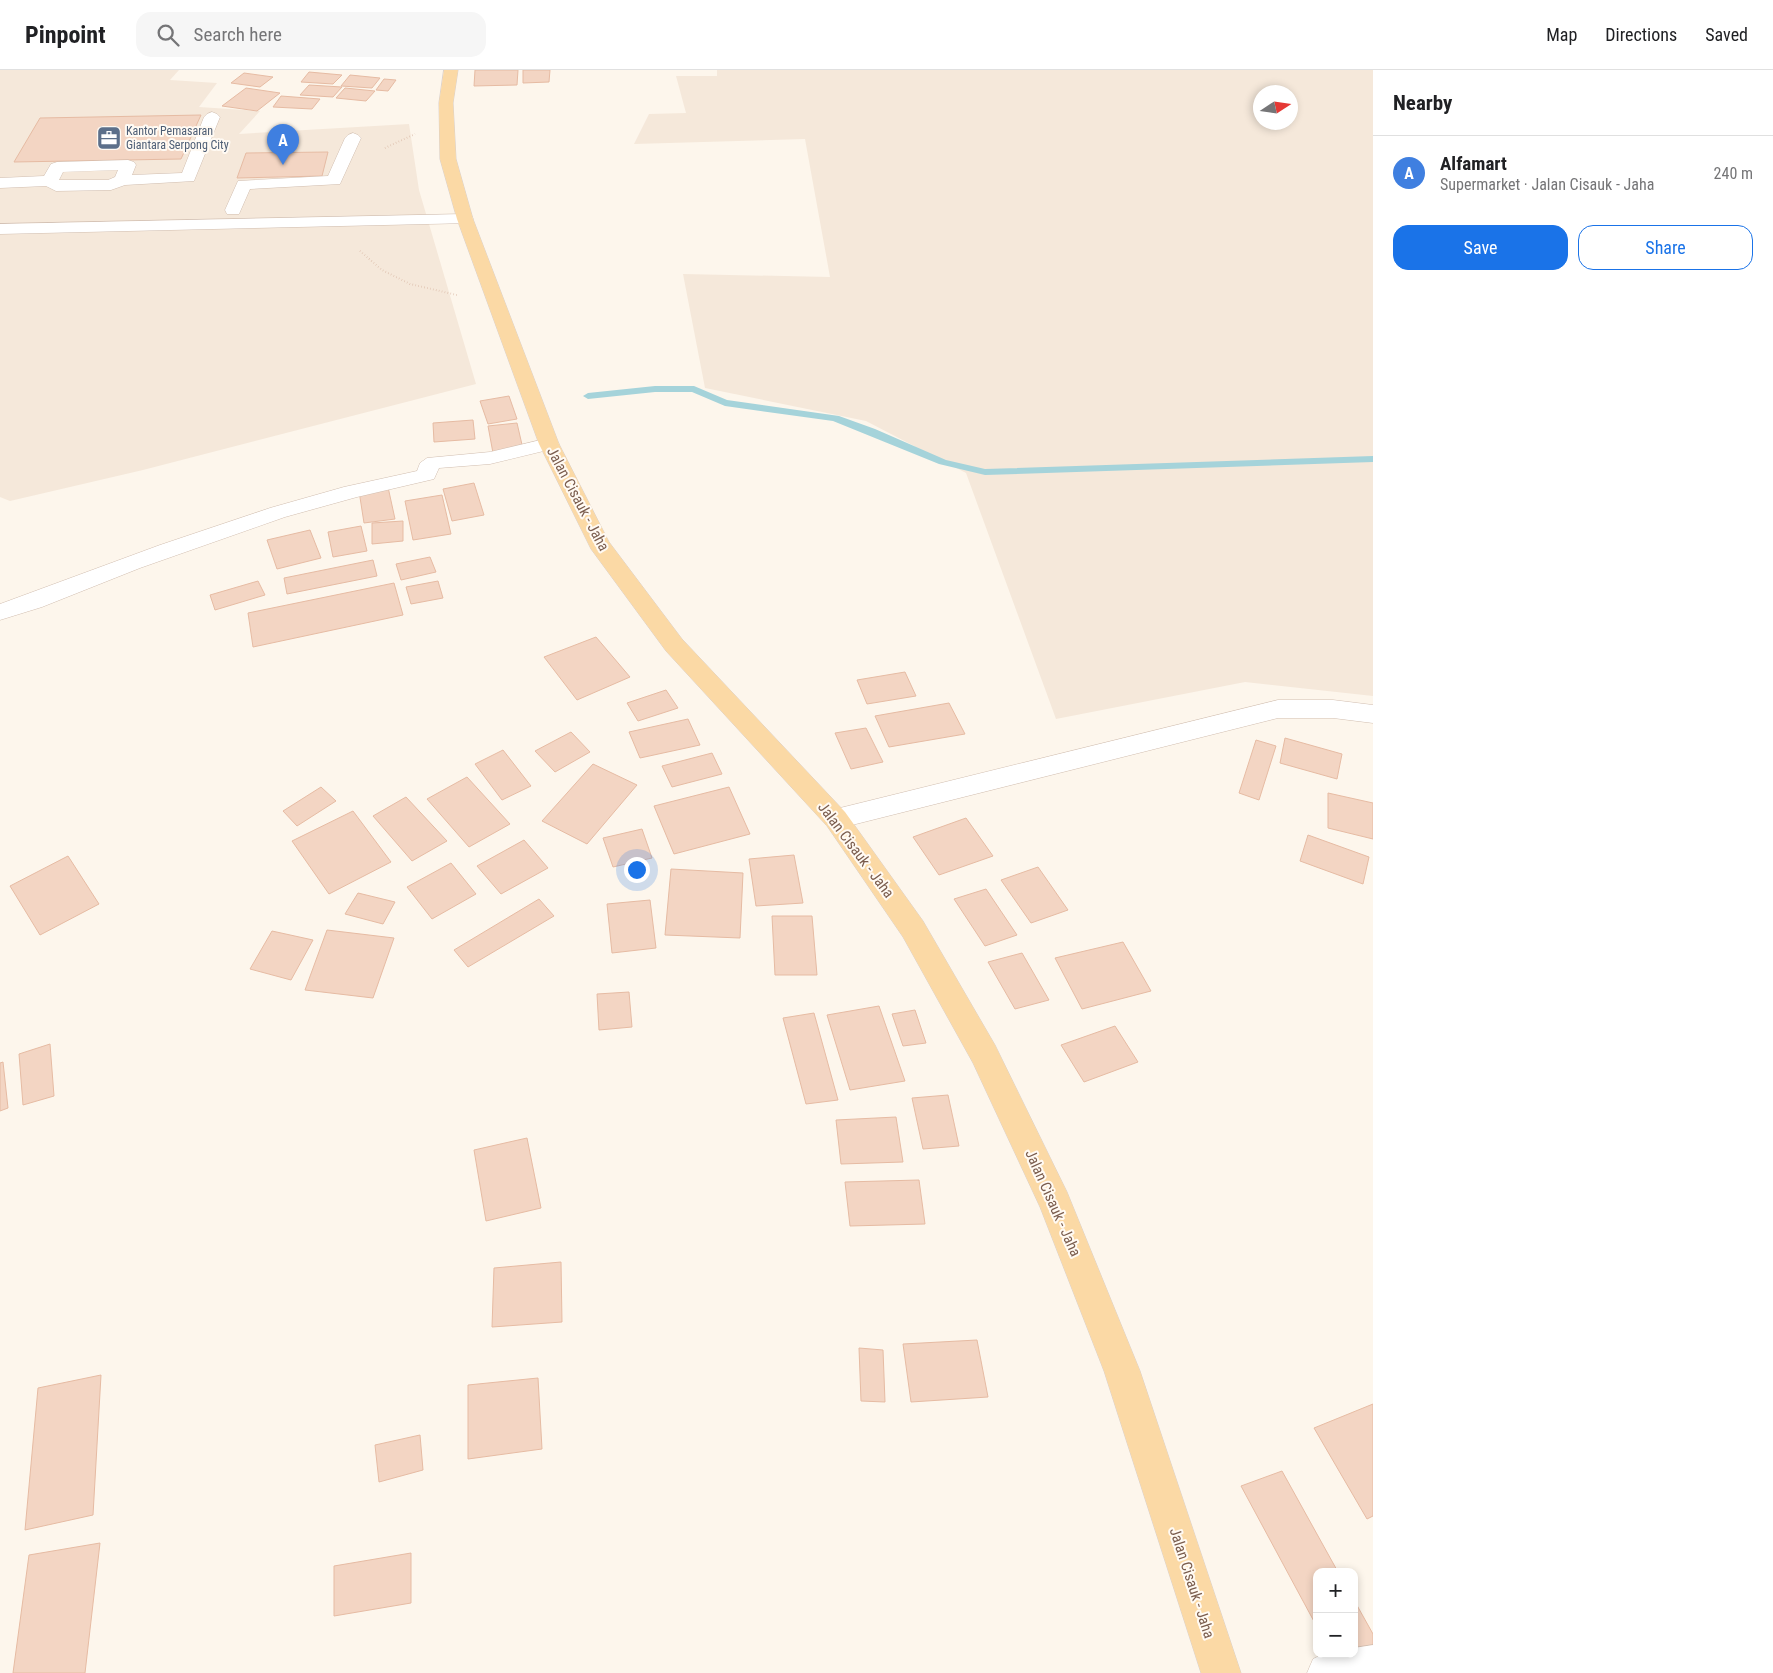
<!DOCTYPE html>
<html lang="en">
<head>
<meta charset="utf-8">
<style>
	:root { --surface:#fff; --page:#f6f6f6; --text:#202124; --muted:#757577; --line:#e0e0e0; --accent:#1a73e8 }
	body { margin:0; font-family:"Roboto Condensed",sans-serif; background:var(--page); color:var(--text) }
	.controls { position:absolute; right:15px; bottom:15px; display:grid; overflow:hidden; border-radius:10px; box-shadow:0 2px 8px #0003 }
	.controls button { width:45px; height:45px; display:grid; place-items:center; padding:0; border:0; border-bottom:1px solid var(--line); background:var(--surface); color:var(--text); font:25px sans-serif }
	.compass { position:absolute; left:1253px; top:15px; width:45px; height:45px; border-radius:50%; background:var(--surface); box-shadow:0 2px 8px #0003; rotate:78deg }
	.you { position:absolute; left:636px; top:799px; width:18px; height:18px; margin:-12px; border:4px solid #fff; border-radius:50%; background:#1a73e8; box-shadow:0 0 0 8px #1a73e833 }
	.badge { display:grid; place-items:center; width:32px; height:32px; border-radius:50%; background:var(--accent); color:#fff; font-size:16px; font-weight:700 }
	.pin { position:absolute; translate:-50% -41px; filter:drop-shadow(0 1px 2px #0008) }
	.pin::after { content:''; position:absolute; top:26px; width:18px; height:15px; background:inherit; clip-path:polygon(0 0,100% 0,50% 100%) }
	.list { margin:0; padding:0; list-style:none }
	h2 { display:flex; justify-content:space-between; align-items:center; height:65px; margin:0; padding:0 20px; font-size:21px }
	h2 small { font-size:16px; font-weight:400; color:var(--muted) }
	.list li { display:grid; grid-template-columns:32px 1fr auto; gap:15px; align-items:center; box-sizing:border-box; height:75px; padding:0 20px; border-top:1px solid var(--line) }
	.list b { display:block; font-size:19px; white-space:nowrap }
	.list p { margin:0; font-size:16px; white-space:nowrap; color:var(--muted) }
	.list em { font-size:16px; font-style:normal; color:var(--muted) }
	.actions { display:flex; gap:10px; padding:15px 20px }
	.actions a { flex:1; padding:11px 0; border:1px solid var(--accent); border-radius:15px; text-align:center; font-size:18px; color:var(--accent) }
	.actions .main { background:var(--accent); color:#fff }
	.icon { flex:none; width:28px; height:28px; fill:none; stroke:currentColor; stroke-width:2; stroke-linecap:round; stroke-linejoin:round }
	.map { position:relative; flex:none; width:1373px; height:1603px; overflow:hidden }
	header { display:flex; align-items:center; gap:30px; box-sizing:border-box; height:70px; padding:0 25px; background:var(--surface); border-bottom:1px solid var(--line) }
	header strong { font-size:24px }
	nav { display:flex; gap:28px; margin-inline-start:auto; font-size:18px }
	.search { width:350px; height:45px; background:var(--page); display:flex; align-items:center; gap:12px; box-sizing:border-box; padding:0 18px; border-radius:15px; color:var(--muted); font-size:19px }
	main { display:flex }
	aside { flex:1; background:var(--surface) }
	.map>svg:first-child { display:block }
</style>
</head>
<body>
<header>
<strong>Pinpoint</strong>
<div class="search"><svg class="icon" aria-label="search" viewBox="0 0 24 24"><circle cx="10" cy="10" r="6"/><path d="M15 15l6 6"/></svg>Search here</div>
<nav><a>Map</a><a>Directions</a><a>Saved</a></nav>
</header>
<main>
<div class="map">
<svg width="1373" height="1603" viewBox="0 0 1373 1603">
	<rect width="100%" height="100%" fill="#fdf6ec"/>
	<path fill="#f5e8da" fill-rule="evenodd" d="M0,0h179l-9,10 47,3 -18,24 61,4 -21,23 170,-10 10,66 57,194 -333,86 -133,31 -10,-4z
		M717,0h656v626l-128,-14 -189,37 -90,-246 -100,-52 -161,-33 -22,-114 147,3 -25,-138 -171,5 15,-30 37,-1 -10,-37h41zM1260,22h30v30h-30z"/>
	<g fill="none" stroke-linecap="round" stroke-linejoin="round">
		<path fill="#a5d3da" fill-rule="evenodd" d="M655,316h39l33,14 112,16 36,13 71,31 39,9 388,-13v6l-388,13 -46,-11 -106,-43 -108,-15 -33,-14h-37l-67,7 -5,-3 5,-3z"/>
	</g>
	<path fill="#f3d5c3" stroke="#e6bba3" d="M475,0h43l-1,15 -43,1z
		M523,0h27l-1,12 -26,1z
		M309,2l33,3 -9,9 -32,-2z
		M244,3l29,4 -13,10 -29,-4z
		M350,5l30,3 -8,10 -31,-2z
		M384,9l12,1 -8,11 -12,-1z
		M309,15l33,2 -9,10 -33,-2z
		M246,18l34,5 -23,18 -35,-5z
		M345,18l30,3 -9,10 -30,-3z
		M281,26l39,3 -8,10 -39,-2z
		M201,45l-20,44 -167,3 26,-44z
		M328,82l-6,24 -85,2 9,-25z
		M509,326l8,23 -29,5 -8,-23z
		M473,350l2,19 -41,3 -1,-19z
		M517,353l6,26 -30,4 -5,-27z
		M474,413l10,32 -32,6 -9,-32z
		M388,417l7,32 -31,4 -5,-32z
		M442,425l9,39 -38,6 -8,-39z
		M403,451v20l-31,3v-21z
		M361,456l6,25 -34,6 -5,-25z
		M310,460l11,28 -44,11 -10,-29z
		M430,487l6,15 -35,8 -5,-16z
		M373,490l4,16 -90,18 -3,-16z
		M258,511l7,14 -50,15 -5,-15z
		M438,511l5,17 -32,6 -5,-17z
		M394,513l9,32 -150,32 -5,-34z
		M596,567l34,40 -53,23 -33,-43z
		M905,602l11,24 -49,8 -10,-24z
		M666,620l12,18 -40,13 -11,-18z
		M949,633l16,31 -76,13 -14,-31z
		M688,649l12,26 -60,13 -11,-26z
		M866,658l17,34 -32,7 -16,-36z
		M571,662l19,20 -35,20 -20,-21z
		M1285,668l57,16 -5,25 -57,-16z
		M1256,670l20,6 -17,54 -20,-7z
		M503,680l28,36 -29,14 -27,-36z
		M712,683l10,21 -50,13 -10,-21z
		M593,694l44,21 -50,59 -45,-23z
		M467,707l43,47 -41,23 -42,-48z
		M321,717l15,14 -39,25 -14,-15z
		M729,717l21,47 -76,20 -20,-48z
		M1328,723l45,10v36l-45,-11z
		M406,727l41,44 -35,20 -39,-45z
		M353,741l38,51 -62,32 -37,-53z
		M966,748l27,38 -54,19 -26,-38z
		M642,759l10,29 -39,9 -10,-29z
		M1308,765l61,22 -6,27 -63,-23z
		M524,770l24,28 -47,26 -24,-28z
		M794,785l9,48 -47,3 -7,-47z
		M68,786l31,48 -59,31 -30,-49z
		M451,793l25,31 -44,25 -25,-32z
		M1038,797l30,43 -37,13 -30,-43z
		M671,799l72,4 -3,65 -75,-3z
		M986,819l31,46 -32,11 -31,-47z
		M358,823l37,9 -12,22 -38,-10z
		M539,829l15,17 -86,51 -14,-17z
		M650,830l6,48 -44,5 -5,-49z
		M772,846h40l5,59h-42z
		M327,860l67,8 -21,60 -68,-8z
		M272,861l41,9 -22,40 -41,-11z
		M1123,872l28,49 -69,18 -27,-51z
		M1022,883l27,47 -34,9 -27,-47z
		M629,922l3,35 -33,3 -2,-36z
		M879,936l26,75 -55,9 -23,-75z
		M915,940l11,33 -23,3 -11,-32z
		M814,943l24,87 -32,4 -23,-86z
		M1115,956l23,36 -54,20 -23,-37z
		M50,974l4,52 -31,9 -4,-51z
		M3,992l5,46 -8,3v-48z
		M948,1025l11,51 -36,3 -11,-51z
		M896,1047l7,45 -62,2 -5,-44z
		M527,1068l14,70 -55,13 -12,-71z
		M919,1110l6,44 -75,2 -5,-44z
		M561,1192l1,60 -70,5 2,-59z
		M977,1270l11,57 -77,5 -8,-58z
		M859,1278l24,2 2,52 -24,-1z
		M101,1305l-8,140 -68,15 13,-142z
		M538,1308l4,71 -74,10v-74z
		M1373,1334v112l-6,3 -53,-91z
		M420,1365l3,35 -44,12 -4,-37z
		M1282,1401l56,101h-21v55l-76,-141z
		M100,1473l-15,130h-72l16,-118z
		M411,1483v50l-77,13v-50z
		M1354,1530l19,34v14l-37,15 18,-9z"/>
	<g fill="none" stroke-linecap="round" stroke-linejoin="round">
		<defs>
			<path id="minor" d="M212,42l5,2 3,3 -26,64 -69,4 -14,5 -55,1 -10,-5 -46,2v-10l44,-2 7,-12 6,-2 71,-2 6,2 2,3 -4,10 50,-2 22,-56 3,-3zM118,100l-3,7 -7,3h-49l4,-8z
				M353,63l5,2 3,3 -21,46 -90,5 -11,25h-12l-2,-4 13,-29 90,-5 17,-38 3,-3z
				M465,144l6,1 2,4 -2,4 -471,11v-10z
				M549,368l7,2 3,4 -3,4 -66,16 -51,4 -5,11 -77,18 -72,20 -145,51 -98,39 -42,13v-16l160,-59 110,-37 74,-21 73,-16 3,-8 7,-5 63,-6z
				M1278,630h55l40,5v18l-40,-5h-55l-442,111 -9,-3 -4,-7 4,-7 9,-3z
				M1373,1575v28h-66l6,-14 10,-5h31v-6z"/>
			<path id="major" d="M444,0h14l-5,33 3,56 17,60 86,225 50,98 73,97 163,173 78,109 72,124 72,147 73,179 101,302h-40l-97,-302 -64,-164 -67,-144 -70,-126 -76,-111 -161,-175 -75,-102 -52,-105 -82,-225 -17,-60 -1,-56z"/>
		</defs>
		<use href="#minor" stroke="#d1beb0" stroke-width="1"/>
		<use href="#major" stroke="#dad1cd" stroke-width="1"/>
		<path stroke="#d9b8a5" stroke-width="2" stroke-dasharray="0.5 2.5" stroke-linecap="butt" d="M385,78l30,-14
			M360,181l22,19 28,14 47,11"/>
		<use href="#minor" fill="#fff" fill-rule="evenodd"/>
		<use href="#major" fill="#fbd9a5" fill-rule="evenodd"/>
	</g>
	<defs>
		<symbol id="office-square" viewBox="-11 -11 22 22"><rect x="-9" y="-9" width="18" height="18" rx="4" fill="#5c6f8a" stroke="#fffaf3"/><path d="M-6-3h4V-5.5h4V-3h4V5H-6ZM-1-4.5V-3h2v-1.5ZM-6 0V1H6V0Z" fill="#fff"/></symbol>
	</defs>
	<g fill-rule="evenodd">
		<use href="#office-square" x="95" y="54" width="28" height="28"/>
	</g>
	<g text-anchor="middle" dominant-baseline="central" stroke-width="4" stroke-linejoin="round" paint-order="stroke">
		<g font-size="12" fill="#4e5e75" stroke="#fffaf3" text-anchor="start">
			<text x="126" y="61">Kantor Pemasaran<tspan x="126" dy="14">Giantara Serpong City</tspan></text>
		</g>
		<g font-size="15" fill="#7a5c4d" stroke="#fffaf3">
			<text transform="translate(578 429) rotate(62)">Jalan Cisauk - Jaha</text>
			<text transform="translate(856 780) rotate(53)">Jalan Cisauk - Jaha</text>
			<text transform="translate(1053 1133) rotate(66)">Jalan Cisauk - Jaha</text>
			<text transform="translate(1192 1513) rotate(72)">Jalan Cisauk - Jaha</text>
		</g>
	</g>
</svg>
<div class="controls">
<button>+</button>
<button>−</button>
</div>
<svg class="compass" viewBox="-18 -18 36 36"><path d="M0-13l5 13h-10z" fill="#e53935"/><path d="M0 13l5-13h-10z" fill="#757577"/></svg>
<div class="you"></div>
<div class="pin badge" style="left:283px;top:95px;background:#3f7fe0">A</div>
</div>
<aside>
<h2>Nearby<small></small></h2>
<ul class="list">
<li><span class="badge" style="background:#3f7fe0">A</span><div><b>Alfamart</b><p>Supermarket · Jalan Cisauk - Jaha</p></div><em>240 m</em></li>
</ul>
<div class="actions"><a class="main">Save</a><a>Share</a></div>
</aside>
</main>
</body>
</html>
